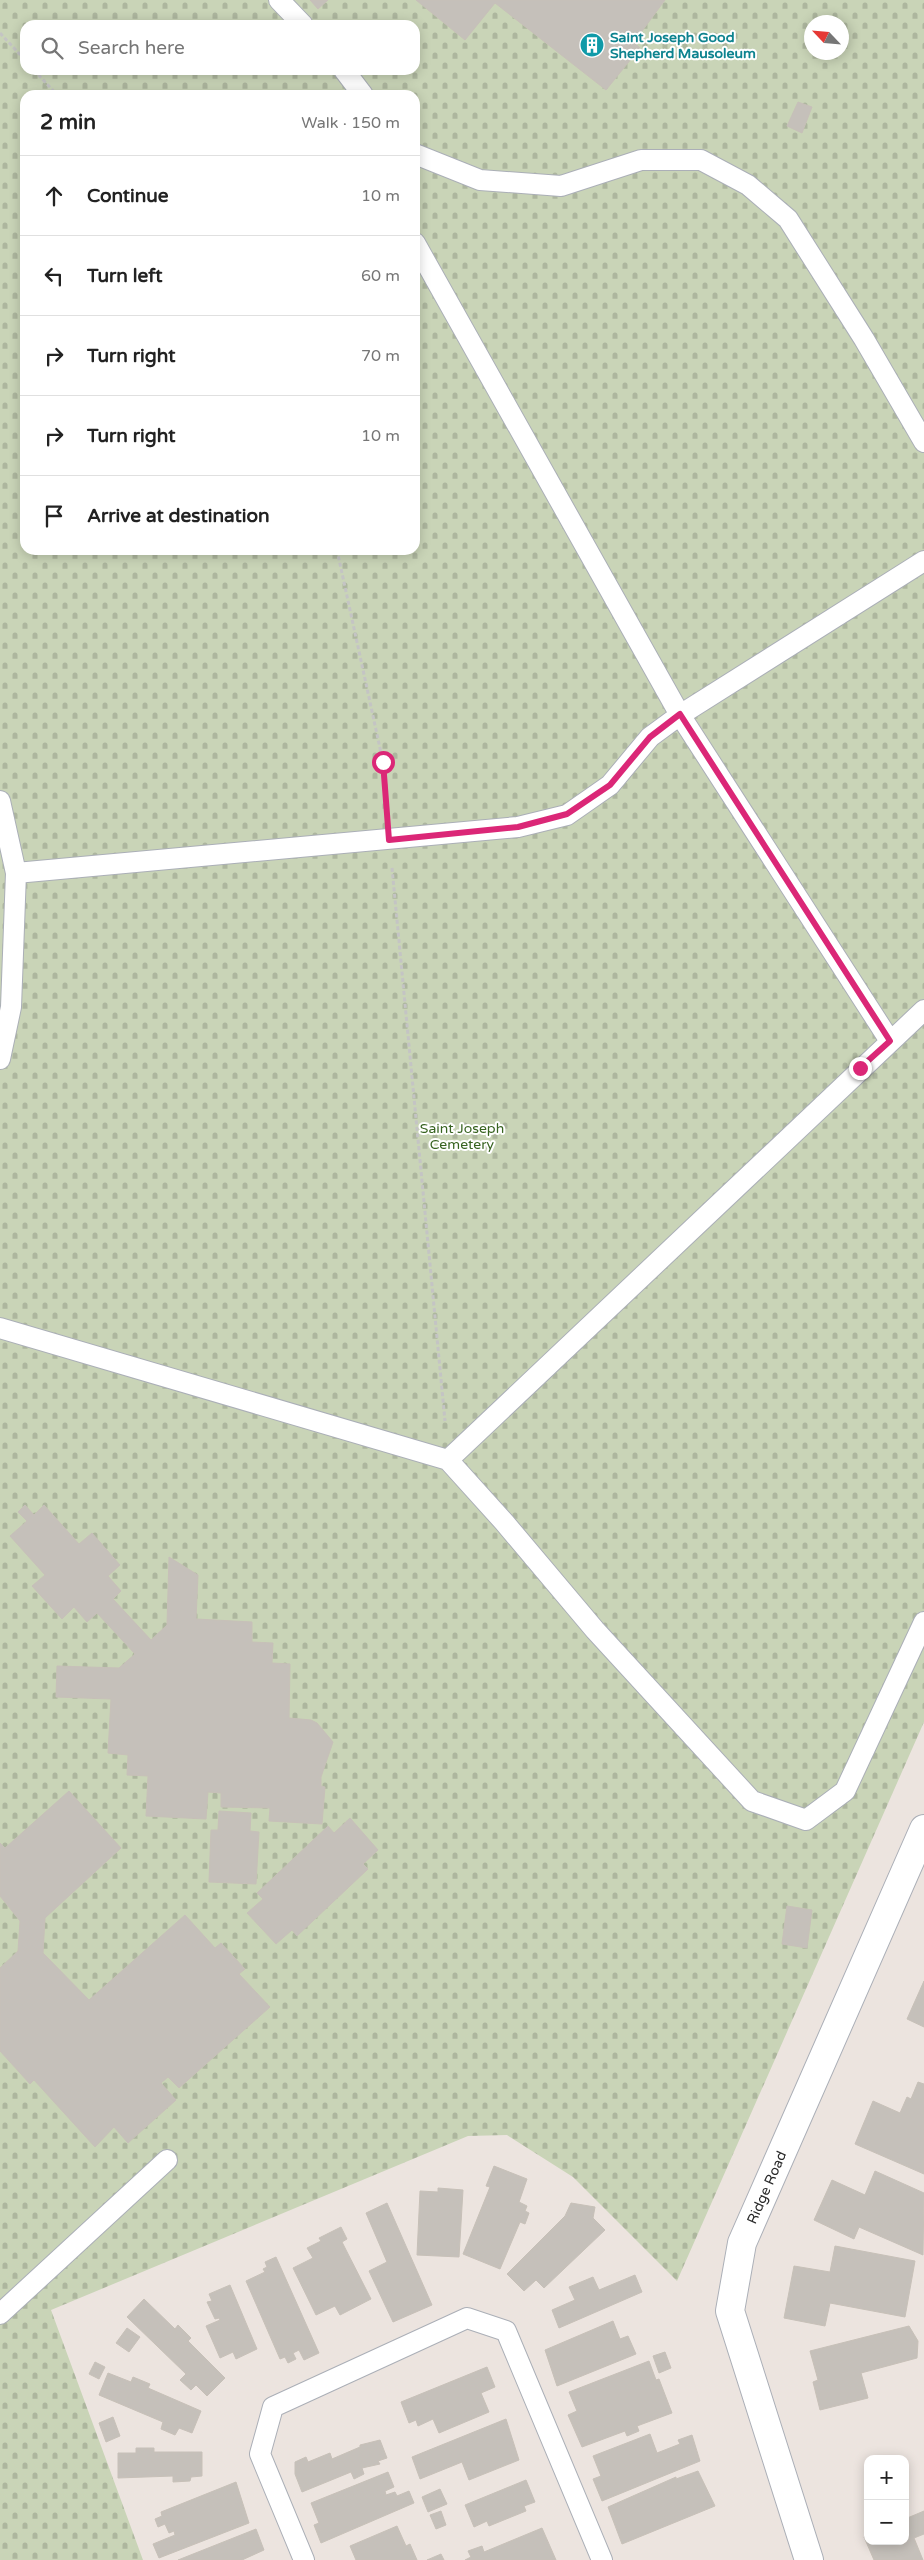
<!DOCTYPE html>
<html lang="en">
<head>
<meta charset="utf-8">
<style>
	:root { --surface:#fff; --page:#f2f2f2; --text:#222; --muted:#767676; --line:#e0e0e0 }
	body { margin:0; font-family:"Varela Round",sans-serif; background:var(--page); color:var(--text) }
	.controls { position:absolute; right:15px; bottom:15px; display:grid; overflow:hidden; border-radius:10px; box-shadow:0 2px 12px #0003 }
	.controls button { width:45px; height:45px; display:grid; place-items:center; padding:0; border:0; border-bottom:1px solid var(--line); background:var(--surface); color:var(--text); font:25px sans-serif }
	.compass { position:absolute; left:804px; top:15px; width:45px; height:45px; border-radius:50%; background:var(--surface); box-shadow:0 2px 12px #0003; rotate:296deg }
	.stop { position:absolute; width:15px; height:15px; margin:-11px; border:4px solid #db2777; border-radius:50%; background:#fff }
	.stop.end { background:#db2777; border-color:#fff; box-shadow:0 1px 5px #0008 }
	.list { margin:0; padding:0; list-style:none }
	h2 { display:flex; justify-content:space-between; align-items:center; height:65px; margin:0; padding:0 20px; font-size:21px }
	h2 small { font-size:16px; font-weight:400; color:var(--muted) }
	.list li { display:grid; grid-template-columns:32px 1fr auto; gap:15px; align-items:center; box-sizing:border-box; height:80px; padding:0 20px; border-top:1px solid var(--line) }
	.list b { display:block; font-size:19px; white-space:nowrap }
	.list em { font-size:16px; font-style:normal; color:var(--muted) }
	.icon { flex:none; width:28px; height:28px; fill:none; stroke:currentColor; stroke-width:2; stroke-linecap:round; stroke-linejoin:round }
	.map { position:relative; flex:none; width:924px; height:2560px; overflow:hidden }
	.search { position:absolute; background:var(--surface); box-shadow:0 2px 12px #0003; left:20px; top:20px; width:400px; height:55px; display:flex; align-items:center; gap:12px; box-sizing:border-box; padding:0 18px; border-radius:15px; color:var(--muted); font-size:19px }
	.panel { position:absolute; background:var(--surface); box-shadow:0 2px 12px #0003; left:20px; top:90px; width:400px; height:465px; border-radius:15px }
	.map>svg:first-child { display:block }
</style>
</head>
<body>
<div class="map">
<svg width="924" height="2560" viewBox="0 0 924 2560">
	<defs>
		<pattern id="cemetery-stones" width="16" height="16" patternUnits="userSpaceOnUse" patternTransform="scale(1.25)"><rect width="16" height="16" fill="#c9d4b7"/><path d="M2 7V4a2 2 0 0 1 4 0v3zM10 15v-3a2 2 0 0 1 4 0v3z" fill="#adb69e"/></pattern>
	</defs>
	<rect width="100%" height="100%" fill="#ece4df"/>
	<path fill="url(#cemetery-stones)" fill-rule="evenodd" d="M0,0h924v1722l-247,559 -104,-104 -66,-42 -39,1 -417,174 92,250h-143zM812,22h30v30h-30zM25,25h390v45h-390zM25,95h390v455h-390z"/>
	<path fill="#c5c0ba" stroke="#c7c0b8" d="M310,0h18l-10,9z
		M416,0h249l-31,42 6,6 -34,42 -111,-87 -30,37z
		M798,102l14,5 -10,26 -15,-7z
		M25,1505l9,10 10,-10 35,39 13,-11 28,32 -12,11 13,15 -8,8 38,41 16,-15 2,-68 29,18 -2,44 56,3v20l21,1 -1,20 18,1 -1,54 22,2 6,3 16,19 -12,35v9l4,1 -3,37 -53,-3 1,-13 -49,-1v-14l-13,-1 -2,27 -60,-3 2,-40 -21,-1 1,-20 -20,-2 3,-54 -55,-2 1,-31 62,2 16,-14 -38,-41 -10,9 -13,-15 -12,12 -30,-33 13,-11 -35,-39 17,-15 -9,-9z
		M69,1791l52,57 -76,70 -2,35 46,47 96,-85 30,33 6,-5 24,26 -6,5 31,33 -91,81 -11,-11 -7,6 15,17 -48,43 -14,-16 -19,20 -61,-67 -4,4 -30,-33v-83l18,-17 2,-30 -20,-25v-53l5,5z
		M219,1811l32,2 -1,18 9,1 -3,52 -47,-2 2,-52h7z
		M350,1818l28,32 -15,14 5,5 -71,67 -5,-6 -16,14 -29,-31 16,-14 -6,-6 71,-67 6,7z
		M787,1906l25,4 -5,38 -25,-4z
		M924,1981v46l-17,-8z
		M918,2082l6,2v90l-69,-30 18,-43 27,12 7,-16 4,2z
		M494,2166l33,13 -8,23 8,4 -2,5 4,2 -4,11 -5,-2 -20,47 -37,-15 27,-67 -4,-1z
		M875,2171l49,22 -1,62 -64,-28 -5,12 -40,-19 18,-40 33,15z
		M438,2188l25,2 -4,67 -42,-2 3,-64 18,1z
		M387,2203l45,102 -39,17 -24,-51 18,-9 -21,-49z
		M571,2203l24,4 -2,11 12,12 -61,58 -8,-8 -12,11 -17,-17 58,-58z
		M341,2227l6,12 -5,3 29,57 -31,16 -5,-9 -19,9 -23,-47 20,-10 -6,-10 14,-7 -2,-3z
		M835,2246l80,15 -10,56 -75,-14 -5,23 -41,-8 10,-52 36,6z
		M276,2257l43,96 -15,7 -5,-10 -6,3 3,6 -8,4 -3,-6 -5,2 -34,-78 19,-9 -2,-3 4,-2 -2,-5z
		M635,2275l7,17 -83,36 -7,-18 23,-10 -6,-13 24,-10 6,13z
		M230,2285l27,64 -21,10 -3,-7 -13,6 -14,-32 14,-6 -1,-2 -4,1 -8,-17 5,-1 -3,-7z
		M144,2299l31,30 3,-4 13,13 -3,3 37,37 -18,18 -11,-11 -5,5 -11,-10 6,-6 -59,-57z
		M613,2321l7,18 8,-3 8,18 -79,32 -12,-36z
		M909,2326l9,15 -1,17 -56,15 7,25 -48,12 -7,-28 5,-2 -8,-29z
		M127,2328l13,9 -11,15 -13,-9z
		M665,2352l6,16 -12,5 -6,-17z
		M649,2361l7,19 3,-1 13,34 -35,13 2,5 -12,5 -2,-5 -43,16 -14,-32 9,-4 -8,-19z
		M95,2362l10,5 -6,12 -10,-5z
		M487,2367l8,20 -14,6 8,19 -50,21 -6,-14 -15,7 -2,-6 -7,3 -8,-21z
		M108,2373l23,9 2,-5 17,7 -2,4 53,23 -9,22 -13,-5 -4,7 -14,-6 2,-7 -64,-27z
		M113,2417l7,19 -14,6 -7,-19z
		M506,2419l13,41 -50,20 -7,-18 -42,17 -8,-22z
		M650,2434l7,19 23,-9 -2,-4 14,-5 8,26 -98,40 -9,-22 8,-3 -8,-20z
		M380,2440l7,18 -9,3 2,3 -18,4 2,6 -10,5 -3,-7 -49,20 -7,-18v-12l11,-5 2,5 22,-9 2,6 28,-12v-2z
		M136,2448h18v4h48v24l-11,1 -1,4 -17,1v-6l-55,2v-25h18z
		M698,2471l17,35 -93,38 -14,-37 68,-30v2z
		M388,2472l6,15 -9,4 1,4 9,-3 2,4 12,-5 5,12 -93,40 -7,-18 5,-2 -8,-20z
		M526,2480l9,22 -11,4 2,5 -37,15 -2,-5 -13,6 -9,-22z
		M236,2482l13,41 -90,35 -6,-14 22,-9 -1,-4 -5,2 -4,-9 -7,3 -3,-8 7,-3 -1,-4z
		M440,2489l7,15 -19,8 -6,-15z
		M441,2511l5,14 -10,4 -6,-14z
		M924,2511v23l-10,4 9,22h-49l-10,-23 4,-2v6h37v-22z
		M397,2526l9,20 4,-2 7,16h-61l-6,-14z
		M542,2528l14,32h-91l6,-3 -3,-6 14,-5 2,6z
		M256,2529l8,21 -22,10h-64z
		M441,2554l3,6h-17z"/>
	<g fill="none" stroke-linecap="round" stroke-linejoin="round">
		<defs>
			<path id="service" d="M279,0l24,25
				M344,70l19,25
				M415,154l65,26 81,6 80,-26h60l47,25 40,34 76,120 60,103
				M415,243l265,472 210,326
				M0,801l16,72 -5,134 -11,52
				M16,873l502,-46 49,-12 43,-30 40,-48 30,-22 244,-154
				M0,1328l448,132 56,62 91,108 157,171 54,19 39,-29 79,-169
				M448,1460l476,-450
				M0,2314l167,-154
				M304,2560l-44,-106 13,-47 194,-89 39,13 96,229"/>
			<g id="minor">
				<path id="s1" d="M809,2560l-79,-249 12,-68 182,-414"/>
			</g>
		</defs>
		<use href="#service" stroke="#abafb7" stroke-width="22"/>
		<use href="#minor" stroke="#abafb7" stroke-width="30"/>
		<path stroke="#c4c4c4" stroke-width="3" stroke-dasharray="4 2.5" stroke-linecap="butt" d="M0,33l25,27
			M34,70l23,25
			M337,550l46,212 4,47
			M392,868l53,553"/>
		<use href="#service" stroke="#fff" stroke-width="20"/>
		<use href="#minor" stroke="#fff" stroke-width="28"/>
	</g>
	<g fill="none" stroke-linecap="round" stroke-linejoin="round">
		<path stroke="#db2777" stroke-width="6" d="M383,762l6,78 129,-13 49,-13 43,-29 40,-48 30,-23 210,327 -30,27"/>
	</g>
	<defs>
		<symbol id="building-disc" viewBox="-11 -11 22 22"><circle r="9.5" fill="#0f9aa8" stroke="#fff"/><path d="M-4-6H4V6H1V3H-1V6H-4ZM-2.5-4.3h1.7v1.8h-1.7ZM.8-4.3h1.7v1.8H.8ZM-2.5-1h1.7V.8h-1.7ZM.8-1h1.7V.8H.8Z" fill="#fff"/></symbol>
	</defs>
	<g fill-rule="evenodd">
		<use href="#building-disc" x="578" y="31" width="28" height="28"/>
	</g>
	<g text-anchor="middle" dominant-baseline="central" stroke-width="4" stroke-linejoin="round" paint-order="stroke">
		<g font-size="14" font-weight="bold" fill="#0d838f" stroke="#fff" text-anchor="start">
			<text x="610" y="37">Saint Joseph Good<tspan x="610" dy="16">Shepherd Mausoleum</tspan></text>
		</g>
		<g font-size="14" fill="#376320" stroke="#fff">
			<text x="462" y="1128">Saint Joseph<tspan x="462" dy="16">Cemetery</tspan></text>
		</g>
		<g font-size="14" fill="#2b2b2b" stroke="#fff">
			<text stroke="none"><textPath href="#s1" startOffset="391">Ridge Road</textPath></text>
		</g>
	</g>
</svg>
<div class="controls">
<button>+</button>
<button>−</button>
</div>
<svg class="compass" viewBox="-18 -18 36 36"><path d="M0-13l5 13h-10z" fill="#e53935"/><path d="M0 13l5-13h-10z" fill="#767676"/></svg>
<div class="stop" style="left:383px;top:762px"></div>
<div class="stop end" style="left:860px;top:1068px"></div>
<div class="search"><svg class="icon" aria-label="search" viewBox="0 0 24 24"><circle cx="10" cy="10" r="6"/><path d="M15 15l6 6"/></svg>Search here</div>
<section class="panel">
<h2>2 min<small>Walk · 150 m</small></h2>
<ul class="list">
<li><svg class="icon" aria-label="ahead" viewBox="0 0 24 24"><path d="M12 20V5M6 11l6-6 6 6"/></svg><div><b>Continue</b></div><em>10 m</em></li>
<li><svg class="icon" aria-label="left" viewBox="0 0 24 24"><path d="M17 20v-9H6M10 6l-5 5 5 5"/></svg><div><b>Turn left</b></div><em>60 m</em></li>
<li><svg class="icon" aria-label="right" viewBox="0 0 24 24"><path d="M7 20v-9h11M14 6l5 5-5 5"/></svg><div><b>Turn right</b></div><em>70 m</em></li>
<li><svg class="icon" aria-label="right" viewBox="0 0 24 24"><path d="M7 20v-9h11M14 6l5 5-5 5"/></svg><div><b>Turn right</b></div><em>10 m</em></li>
<li><svg class="icon" aria-label="arrive" viewBox="0 0 24 24"><path d="M6 21V4h12l-3 4 3 4H6"/></svg><div><b>Arrive at destination</b></div></li>
</ul>
</section>
</div>
</body>
</html>
